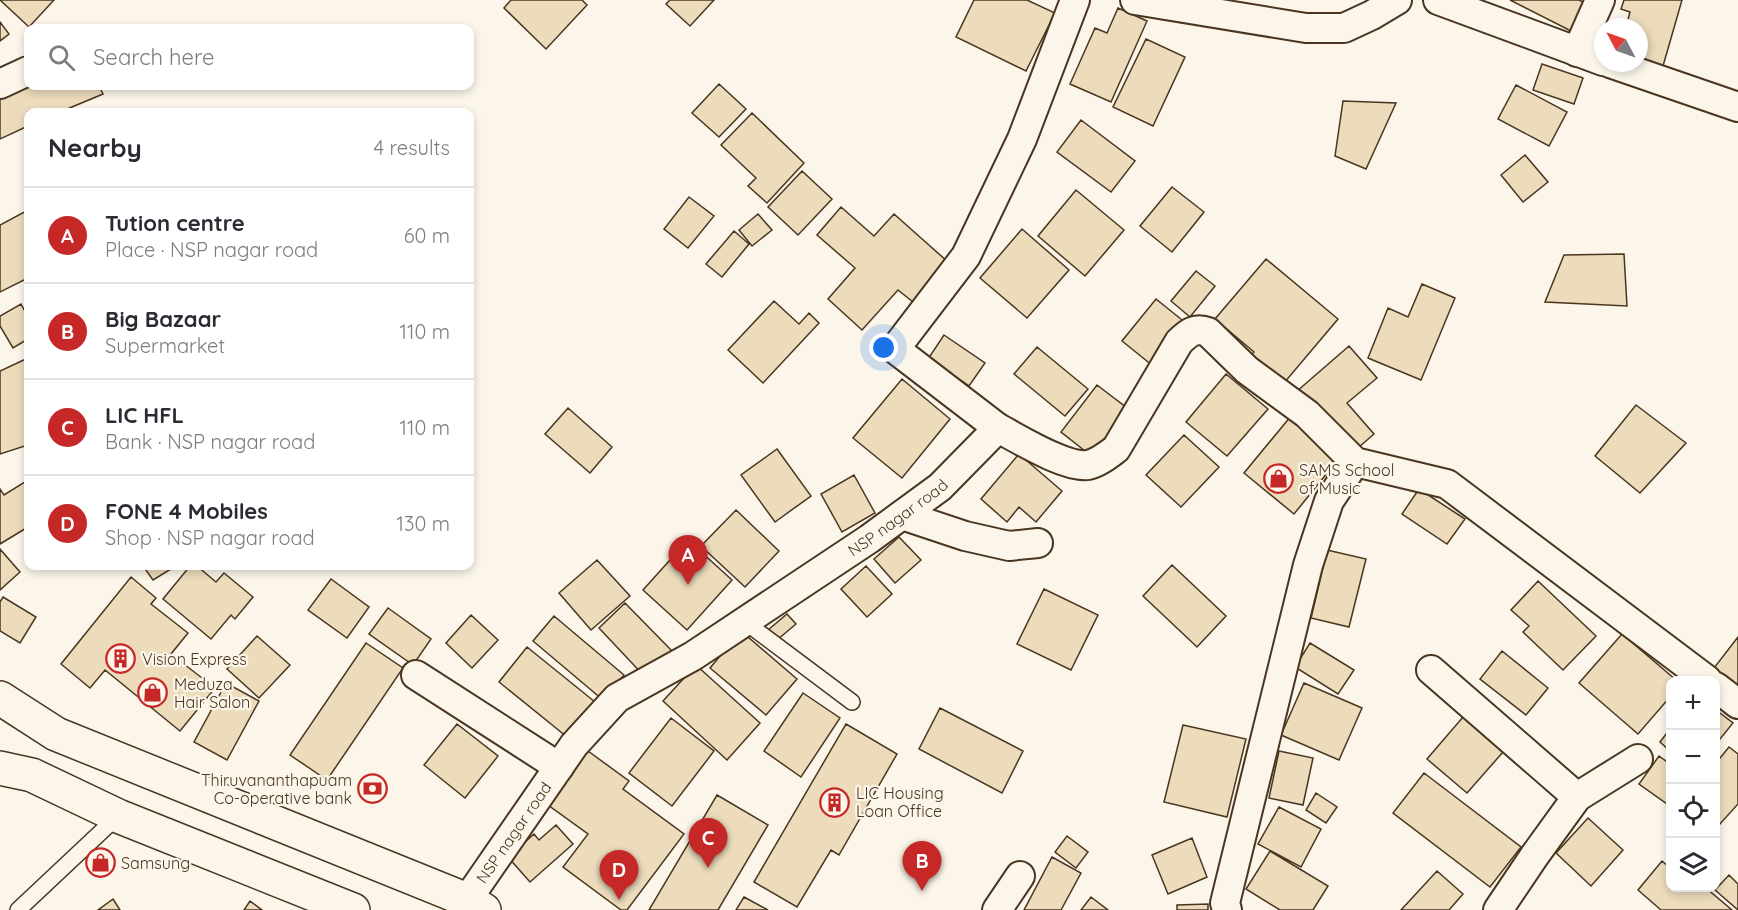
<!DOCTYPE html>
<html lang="en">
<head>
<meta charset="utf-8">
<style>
	:root { --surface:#fff; --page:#f7f7f7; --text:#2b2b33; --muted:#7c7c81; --line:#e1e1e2; --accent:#c62828 }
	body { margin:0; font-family:Quicksand,sans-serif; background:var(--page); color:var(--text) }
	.controls { position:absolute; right:18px; bottom:18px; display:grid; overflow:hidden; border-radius:12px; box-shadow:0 3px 9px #0003 }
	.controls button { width:54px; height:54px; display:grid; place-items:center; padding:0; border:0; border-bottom:2px solid var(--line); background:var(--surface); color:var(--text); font:30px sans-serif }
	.compass { position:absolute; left:1594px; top:18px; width:54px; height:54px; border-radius:50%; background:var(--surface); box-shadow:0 3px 9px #0003; rotate:311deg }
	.you { position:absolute; left:884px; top:348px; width:21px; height:21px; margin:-15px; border:4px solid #fff; border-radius:50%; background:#1a73e8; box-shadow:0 0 0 9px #1a73e833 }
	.badge { display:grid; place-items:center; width:39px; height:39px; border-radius:50%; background:var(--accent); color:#fff; font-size:20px; font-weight:700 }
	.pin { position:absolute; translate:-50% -50px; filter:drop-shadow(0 2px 3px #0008) }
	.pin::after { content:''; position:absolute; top:32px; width:21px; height:18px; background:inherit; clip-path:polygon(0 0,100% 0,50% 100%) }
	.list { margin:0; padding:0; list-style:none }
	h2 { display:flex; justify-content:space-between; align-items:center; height:78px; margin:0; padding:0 24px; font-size:26px }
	h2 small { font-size:20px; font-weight:400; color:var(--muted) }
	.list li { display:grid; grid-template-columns:39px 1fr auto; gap:18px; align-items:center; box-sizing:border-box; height:96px; padding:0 24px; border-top:2px solid var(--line) }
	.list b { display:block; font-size:22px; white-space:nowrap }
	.list p { margin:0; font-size:20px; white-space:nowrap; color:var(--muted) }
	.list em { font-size:20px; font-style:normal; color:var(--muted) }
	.icon { flex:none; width:33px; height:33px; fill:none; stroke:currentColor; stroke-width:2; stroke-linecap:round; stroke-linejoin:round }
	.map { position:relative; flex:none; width:1738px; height:910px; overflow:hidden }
	.search { position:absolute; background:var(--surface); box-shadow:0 3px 9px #0003; left:24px; top:24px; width:450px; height:66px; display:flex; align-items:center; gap:15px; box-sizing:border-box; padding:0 21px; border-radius:12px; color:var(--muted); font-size:22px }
	.panel { position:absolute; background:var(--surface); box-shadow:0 3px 9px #0003; left:24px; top:108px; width:450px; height:462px; border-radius:12px }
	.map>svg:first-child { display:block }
</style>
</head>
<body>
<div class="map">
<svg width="1738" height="910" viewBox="0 0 1738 910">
	<rect width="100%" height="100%" fill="#fbf6e9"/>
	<path fill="#ecdcbc" stroke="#4a3520" stroke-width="1.5" d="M0,0h54l-25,27z
		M511,0h71l5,5 -41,44 -42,-41z
		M670,0h44l-24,26 -24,-22z
		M974,0h53l28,13 -29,58 -70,-34z
		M1510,0h69l6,3 -14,28z
		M1624,0h58l-19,66 -24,-7v-32h-13l4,-15 -9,-3z
		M1118,8l29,13 -36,81 -41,-18 25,-56 12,5z
		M0,22l9,12 -9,7z
		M1146,39l39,18 -32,69 -40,-19z
		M1542,64l41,14 -9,26 -41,-14z
		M719,84l27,25 -27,28 -27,-24z
		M1516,85l51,27 -18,34 -51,-27z
		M28,86h71l4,8 -43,18h-32v14l-28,13v-42z
		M1343,101l53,2 -30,66 -31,-13z
		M752,113l52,50 -37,40 -19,-17 8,-8 -35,-33z
		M1081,120l54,41 -24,31 -54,-40z
		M1525,155l23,27 -25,20 -22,-27z
		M802,171l30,28 -34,36 -30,-28z
		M1172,187l32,25 -32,40 -32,-26z
		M1076,190l48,40 -39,46 -47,-40z
		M689,197l25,19 -26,32 -24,-19z
		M841,207l33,29 20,-22 54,48 -35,40 -15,-12 -36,40 -34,-31 27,-31 -38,-33z
		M28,210v68l-28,14v-67z
		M758,214l14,16 -20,16 -13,-16z
		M1022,229l47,41 -42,48 -47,-40z
		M734,231l15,13 -27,33 -16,-13z
		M1624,254l3,52 -82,-4 19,-47z
		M1266,259l72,60 -54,64 -33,-28 3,-3 -39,-33z
		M1196,271l19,15 -25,31 -19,-16z
		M1422,284l33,14 -34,82 -53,-22 20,-50 20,9z
		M1156,299l36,29 -34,42 -36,-29z
		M774,301l25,23 10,-11 10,10 -56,60 -35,-33z
		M21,304l7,13v22l-15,9 -13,-22v-10z
		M944,335l41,28 -16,23 -41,-27z
		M1349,346l28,32 -30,25 27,31 -23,20 -55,-62z
		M1037,347l51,42 -23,27 -51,-42z
		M28,358v87l-28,9v-83z
		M1226,374l42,35 -41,47 -41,-34z
		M902,379l48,40 -48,59 -49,-40z
		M1097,385l34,26 -37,47 -33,-26z
		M1636,405l50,38 -46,50 -45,-37z
		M568,408l44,39 -22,26 -45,-39z
		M1291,416l49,41 -46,57 -50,-41z
		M1184,435l35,32 -38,40 -35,-32z
		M777,449l34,47 -36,26 -34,-47z
		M1019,454l43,37 -26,31 -17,-15 -12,15 -26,-23z
		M854,475l21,38 -33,19 -21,-38z
		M28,480v47l-28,17v-55l4,6z
		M1419,489l46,30 -18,25 -45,-30z
		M736,510l43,41 -34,36 -44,-41z
		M899,537l22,23 -26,23 -21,-24z
		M688,540l44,40 -45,50 -44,-40z
		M0,549l20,23 -20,18z
		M1327,550l39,9 -17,68 -38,-9z
		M597,560l33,36 -39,34 -32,-37z
		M1172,565l54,51 -29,31 -54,-51z
		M143,566h33l-23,14z
		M190,566h7l19,16 8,-9 29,24 -18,22 -4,-4 -20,24 -48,-40z
		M866,566l26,28 -25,23 -26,-28z
		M131,577l25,21 -5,6 37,29 -17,21 44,34 -35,43 -75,-61 -15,18 -29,-24z
		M331,579l38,28 -22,31 -39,-28z
		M1538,581l58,55 -33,34 -40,-38 6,-6 -18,-16z
		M1044,589l54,26 -27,55 -54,-26z
		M3,597l33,20 -16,26 -20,-12v-29z
		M625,603l48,49 -27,26 -47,-50z
		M388,608l43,31 -18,26 -44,-31z
		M787,614l9,10 -19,16 -9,-10z
		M471,615l27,25 -26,28 -26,-25z
		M554,616l70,59 -21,25 -70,-59z
		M741,631l56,48 -31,36 -56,-47z
		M1622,634l54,46h-6v17l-32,37 -59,-51z
		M257,636l33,29 -31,33 -32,-29z
		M1738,637v49l-24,-18z
		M366,643l37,25 -76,112 -37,-25z
		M1310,643l44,27 -16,24 -43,-27z
		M527,647l73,59 -28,35 -73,-59z
		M1502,651l46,37 -22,27 -46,-36z
		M696,665l64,58 -33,37 -64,-59z
		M226,683l33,18 -32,59 -33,-18z
		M1304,683l58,25 -23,52 -58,-25z
		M803,693l37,25 -39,59 -37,-26z
		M940,708l83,43 -21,42 -83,-44z
		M1716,710l17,13 -17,21z
		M1463,717l40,35 -36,41 -40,-34z
		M671,718l43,33 -42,55 -43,-33z
		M457,724l41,32 -33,42 -41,-33z
		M846,724l51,30 -58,101 -8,-5 -34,57 -43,-25z
		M1183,725l63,14 -19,78 -63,-15z
		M1670,729v22l-10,-9z
		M1729,747l9,7v50l-18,20 -4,-4v-57z
		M588,751l41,30 -6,8 61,45 -57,76h-6l-58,-43 25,-33 -40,-29z
		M1279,751l34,7 -10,47 -34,-7z
		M1659,756l11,8v42l-31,-22z
		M1424,773l97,74 -31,40 -97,-74z
		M1316,793l21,14 -11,16 -20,-13z
		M717,795l51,30 -50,85h-69z
		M1279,807l42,22 -20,38 -43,-23z
		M1588,818l35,32 -32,36 -35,-33z
		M556,825l17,19 -43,38 -22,-25 26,-23 5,6z
		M1067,836l21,16 -12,16 -21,-16z
		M1192,838l15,39 -39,17 -16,-39z
		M1270,851l58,35 -15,24h-33l-34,-21z
		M1052,857l29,16 -20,37h-37z
		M1662,861l8,7v20h23l3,1 1,-1h9l26,22h-71l-23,-20z
		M1437,871l26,23 -14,16h-48z
		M1729,875l9,9v26l-23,-20z
		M744,897l24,13h-32z
		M1091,897l17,13h-27z
		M113,899l7,11h-22z
		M250,901l12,9h-18z
		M1208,904v6h-31v-5z"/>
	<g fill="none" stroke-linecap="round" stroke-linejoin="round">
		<defs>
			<path id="service" d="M744,621l108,81
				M18,910l100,-94"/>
			<g id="minor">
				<path d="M1135,0l171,28h38l28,-13 25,-15"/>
				<path d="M1438,0l165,61"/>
				<path d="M1577,52l23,-52"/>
				<path d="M1610,63l128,44"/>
				<path d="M0,84l28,-13"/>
				<path d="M998,428c21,11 67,40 90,37 10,-2 20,-10 28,-16l63,-107c9,-9 16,-15 29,-10l39,38 60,44 48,48 92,22 260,196"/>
				<path d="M902,515l63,21 44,10 29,-3"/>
				<path d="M1431,670l146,127"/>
				<path d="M416,675l143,92"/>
				<path d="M1716,687l22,17"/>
				<path id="s1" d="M467,900l107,-155 43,-47 76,-42 176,-117 71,-52 58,-59 -103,-79 71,-93 56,-117 53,-139"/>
				<path d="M997,910l23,-34"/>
				<path d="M1227,910l-2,-7 83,-338 21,-64 26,-39"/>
				<path d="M1498,910l37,-55 42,-58 61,-38"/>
			</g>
			<path id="primary" d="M0,698l56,36 411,166 17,10
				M0,768l32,7 86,41 235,94"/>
		</defs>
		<use href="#service" stroke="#4a3520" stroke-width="18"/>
		<use href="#minor" stroke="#4a3520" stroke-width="32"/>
		<use href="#primary" stroke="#4a3520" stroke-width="36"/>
		<use href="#service" stroke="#fbf6e9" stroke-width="15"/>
		<use href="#minor" stroke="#fbf6e9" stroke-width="28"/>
		<use href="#primary" stroke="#fbf6e9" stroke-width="33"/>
	</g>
	<defs>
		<symbol id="shop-ring" viewBox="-11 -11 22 22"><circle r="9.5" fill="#fbf6e9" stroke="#c62828" stroke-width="1.5"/><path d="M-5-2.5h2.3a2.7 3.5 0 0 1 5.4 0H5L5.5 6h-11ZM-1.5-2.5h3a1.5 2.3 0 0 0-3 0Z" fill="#c62828"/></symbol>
		<symbol id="building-ring" viewBox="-11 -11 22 22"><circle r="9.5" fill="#fbf6e9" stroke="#c62828" stroke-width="1.5"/><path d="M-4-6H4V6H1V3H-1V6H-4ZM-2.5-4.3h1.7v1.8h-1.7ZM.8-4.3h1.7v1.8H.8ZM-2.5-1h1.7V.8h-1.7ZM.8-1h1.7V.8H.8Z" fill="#c62828"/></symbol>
		<symbol id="bank-ring" viewBox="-11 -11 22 22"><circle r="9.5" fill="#fbf6e9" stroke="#c62828" stroke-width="1.5"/><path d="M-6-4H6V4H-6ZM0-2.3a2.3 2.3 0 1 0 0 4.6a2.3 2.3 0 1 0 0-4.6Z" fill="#c62828"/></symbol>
	</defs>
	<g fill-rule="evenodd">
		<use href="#shop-ring" x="1262" y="462" width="33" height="33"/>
		<use href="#building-ring" x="104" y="642" width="33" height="33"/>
		<use href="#shop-ring" x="136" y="676" width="33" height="33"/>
		<use href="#bank-ring" x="356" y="772" width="33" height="33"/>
		<use href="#building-ring" x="818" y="786" width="33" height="33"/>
		<use href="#shop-ring" x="84" y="846" width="33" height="33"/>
	</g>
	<g text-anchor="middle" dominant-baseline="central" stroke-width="4.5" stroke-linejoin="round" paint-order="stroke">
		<g font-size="16" fill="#4a3520" stroke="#fbf6e9" text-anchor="start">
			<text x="1299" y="470">SAMS School<tspan x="1299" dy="18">of Music</tspan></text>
			<text x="142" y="659">Vision Express</text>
			<text x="174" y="684">Meduza<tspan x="174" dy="18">Hair Salon</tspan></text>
			<text x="352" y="780" text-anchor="end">Thiruvananthapuam<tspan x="352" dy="18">Co-operative bank</tspan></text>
			<text x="856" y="793">LIC Housing<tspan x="856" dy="18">Loan Office</tspan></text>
			<text x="121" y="863">Samsung</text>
		</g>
		<g font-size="16" fill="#4a3520" stroke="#fbf6e9">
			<text stroke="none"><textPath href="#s1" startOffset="586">NSP nagar road</textPath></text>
			<text stroke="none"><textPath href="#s1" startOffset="82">NSP nagar road</textPath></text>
		</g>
	</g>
</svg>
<div class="controls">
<button>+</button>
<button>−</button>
<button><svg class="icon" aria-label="locate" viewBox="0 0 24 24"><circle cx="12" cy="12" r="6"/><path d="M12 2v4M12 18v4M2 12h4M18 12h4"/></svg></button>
<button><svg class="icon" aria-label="layers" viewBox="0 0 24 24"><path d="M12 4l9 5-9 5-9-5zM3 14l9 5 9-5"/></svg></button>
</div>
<svg class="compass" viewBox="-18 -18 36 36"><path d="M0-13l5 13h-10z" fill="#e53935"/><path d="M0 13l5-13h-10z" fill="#7c7c81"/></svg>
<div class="you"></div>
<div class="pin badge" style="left:688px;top:585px">A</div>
<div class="pin badge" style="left:922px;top:891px">B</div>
<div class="pin badge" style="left:708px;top:868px">C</div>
<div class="pin badge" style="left:619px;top:900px">D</div>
<div class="search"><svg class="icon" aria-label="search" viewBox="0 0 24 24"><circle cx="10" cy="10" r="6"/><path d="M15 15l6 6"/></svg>Search here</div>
<section class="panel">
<h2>Nearby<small>4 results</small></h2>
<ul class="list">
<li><span class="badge">A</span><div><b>Tution centre</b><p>Place · NSP nagar road</p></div><em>60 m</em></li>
<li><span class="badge">B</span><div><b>Big Bazaar</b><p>Supermarket</p></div><em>110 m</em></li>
<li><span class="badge">C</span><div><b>LIC HFL</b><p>Bank · NSP nagar road</p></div><em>110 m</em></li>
<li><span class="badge">D</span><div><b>FONE 4 Mobiles</b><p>Shop · NSP nagar road</p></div><em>130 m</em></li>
</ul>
</section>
</div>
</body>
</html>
